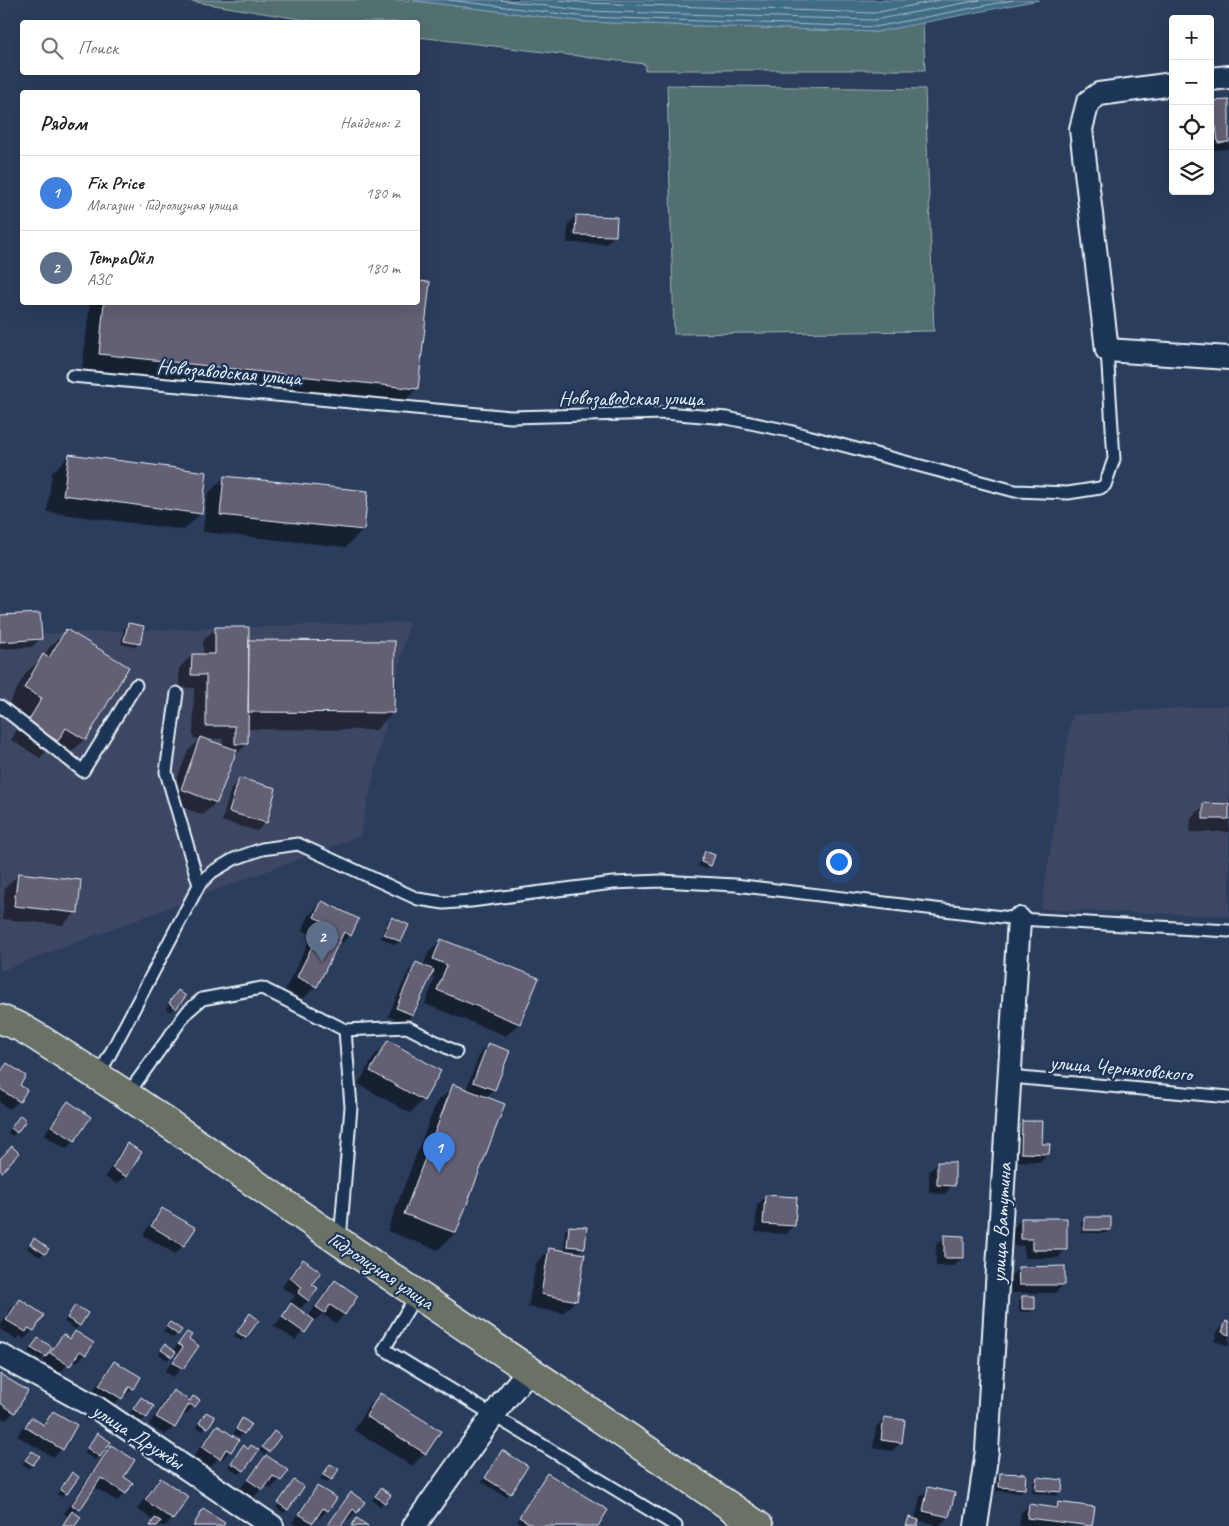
<!DOCTYPE html>
<html lang="ru">
<head>
<meta charset="utf-8">
<style>
	:root { --surface:#fff; --page:#f2f2f2; --text:#222; --muted:#767676; --line:#e0e0e0; --accent:#111827 }
	body { margin:0; font-family:Caveat,sans-serif; background:var(--page); color:var(--text) }
	.controls { position:absolute; right:15px; top:15px; display:grid; overflow:hidden; border-radius:5px; box-shadow:0 5px 20px #0002 }
	.controls button { width:45px; height:45px; display:grid; place-items:center; padding:0; border:0; border-bottom:1px solid var(--line); background:var(--surface); color:var(--text); font:25px sans-serif }
	.you { position:absolute; left:838px; top:861px; width:18px; height:18px; margin:-12px; border:4px solid #fff; border-radius:50%; background:#1a73e8; box-shadow:0 0 0 8px #1a73e833 }
	.badge { display:grid; place-items:center; width:32px; height:32px; border-radius:50%; background:var(--accent); color:#fff; font-size:16px; font-weight:700 }
	.pin { position:absolute; translate:-50% -41px; filter:drop-shadow(0 1px 2px #0008) }
	.pin::after { content:''; position:absolute; top:26px; width:18px; height:15px; background:inherit; clip-path:polygon(0 0,100% 0,50% 100%) }
	.list { margin:0; padding:0; list-style:none }
	h2 { display:flex; justify-content:space-between; align-items:center; height:65px; margin:0; padding:0 20px; font-size:21px }
	h2 small { font-size:16px; font-weight:400; color:var(--muted) }
	.list li { display:grid; grid-template-columns:32px 1fr auto; gap:15px; align-items:center; box-sizing:border-box; height:75px; padding:0 20px; border-top:1px solid var(--line) }
	.list b { display:block; font-size:19px; white-space:nowrap }
	.list p { margin:0; font-size:16px; white-space:nowrap; color:var(--muted) }
	.list em { font-size:16px; font-style:normal; color:var(--muted) }
	.icon { flex:none; width:28px; height:28px; fill:none; stroke:currentColor; stroke-width:2; stroke-linecap:round; stroke-linejoin:round }
	.map { position:relative; flex:none; width:1229px; height:1526px; overflow:hidden }
	.search { position:absolute; background:var(--surface); box-shadow:0 5px 20px #0002; left:20px; top:20px; width:400px; height:55px; display:flex; align-items:center; gap:12px; box-sizing:border-box; padding:0 18px; border-radius:5px; color:var(--muted); font-size:19px }
	.panel { position:absolute; background:var(--surface); box-shadow:0 5px 20px #0002; left:20px; top:90px; width:400px; height:215px; border-radius:5px }
	.map>svg:first-child { display:block }
</style>
</head>
<body>
<div class="map">
<svg width="1229" height="1526" viewBox="0 0 1229 1526">
	<rect width="100%" height="100%" fill="#2b3d5d"/>
	<filter id="ink" filterUnits="userSpaceOnUse"><feTurbulence type="fractalNoise" baseFrequency=".02" numOctaves="2"/><feDisplacementMap in="SourceGraphic" scale="10" xChannelSelector="R" yChannelSelector="G"/><feConvolveMatrix kernelMatrix="1 2 1 2 8 2 1 2 1" color-interpolation-filters="sRGB"/></filter>
	<g filter="url(#ink)">
		<path fill="#3c4764" d="M409,622l-49,214 -360,135v-336z
			M1229,705v211l-188,-7 31,-194z"/>
		<path fill="#53706f" stroke="#9eb0b4" d="M184,0h224l178,22 290,10 47,-10 2,48h-280v-6l-227,-27v-15h-100z
			M667,85l258,4 9,242 -260,3z"/>
		<path fill="#406c86" stroke="#83a1b4" d="M408,0h631l-163,32 -290,-10z"/>
		<path fill="#0007" fill-rule="evenodd" d="M1229,101v48l-19,1v-47z
			M576,216l39,19 -9,9 -39,-1 1,-18z
			M418,282l11,1 -12,105 -17,18 -318,-35 8,-69h328z
			M69,455l132,58 -17,17 -137,-18 5,-39z
			M224,477l139,52 -17,18 -143,-15 4,-37z
			M0,617l40,22 -8,8 -32,2z
			M128,625l11,18 -4,4 -14,-3 3,-16z
			M216,628l32,13 146,1 -1,70 -17,18 -129,-1v15l-13,13 -18,45 -13,13 -35,-13 20,-51 12,-12 -7,-1 1,-50 -15,-1v-19l13,-13h11v-14zM203,739h20l-1,7z
			M66,631l61,36 -42,72 -18,17 -16,-9 -11,11 -29,-18 14,-24 -17,-11 18,-32 18,-17 5,-8z
			M239,780l27,42 -9,9 -35,-10 9,-33z
			M1204,805h25v27h-39l1,-14z
			M706,853l4,12 -4,4 -8,-3 4,-9z
			M18,875l58,37 -13,13 -61,-6 3,-31z
			M322,902l28,33 -13,13 -2,-1 -19,39 -13,13 -18,-9 27,-55 -10,-5 7,-15z
			M392,919l8,22 -4,4 -15,-7 7,-16z
			M441,940l78,83 -13,13 -81,-32 10,-26 -5,-3 -18,40 -8,8 -16,-7 20,-44 8,-8 7,2 5,-13z
			M175,996v12l-4,4 -5,-4z
			M388,1042l35,58 -13,13 -52,-29 17,-29z
			M488,1044l6,45 -8,9 18,6 -49,129 -17,17 -51,-19 49,-128 18,-17 12,4 14,-37z
			M7,1064l11,22 1,15 -9,8 -10,-6v-32z
			M68,1103l21,14 -15,24 -8,8 -22,-14 15,-24z
			M16,1121v11l-4,4 -4,-4z
			M1023,1122l25,31 -8,9 -27,-1 1,-30z
			M127,1145l-1,31 -9,8 -12,-7 14,-24z
			M938,1163l15,22 -8,9 -16,-1v-22z
			M765,1197l29,29 -8,8 -31,-2 2,-27z
			M162,1209l32,19 -11,18 -8,8 -32,-19 11,-17z
			M1085,1218l24,11 -3,4h-25v-11z
			M1021,1219l45,30 -8,9h-34v-12h-11v-18z
			M569,1227l15,20 -4,4 -16,-1 1,-19z
			M945,1237l18,21 -9,8h-18v-21z
			M31,1243l16,6 -7,8 -13,-9z
			M549,1250l27,50 -13,13 -35,-6 8,-44z
			M303,1261l7,23 7,5 -9,12 -9,9 9,7 18,-27 9,-8 21,14 -12,19 -8,8 -14,-9 -7,6 -2,-1 -18,21 -21,-14 19,-22 -3,-2 5,-6 -13,-9 12,-18z
			M1019,1268l45,16 -9,9h-44l-1,-17z
			M1023,1297l11,11 -4,4h-11v-11z
			M20,1301l13,29 -9,9 -4,-3 -4,4 -16,-11v-3l11,-17z
			M75,1306l4,19 -3,4 -12,-7z
			M246,1319l-1,18 -4,4 -7,-5z
			M170,1323l7,11 -4,4 -10,-7z
			M1226,1323h3v23l-15,-5 4,-10z
			M75,1332l10,22 -8,8 -5,-3 -12,14 -17,-11 2,-6 -4,4 -13,-8 10,-13 14,9 11,-12 5,3z
			M187,1333v6l10,7 -15,22 -9,9 -8,-6 11,-15 -3,-2 -6,6 -8,-6 2,-4 11,1z
			M114,1362l19,26 -9,9 -2,-1 -10,11 -21,-13 15,-23z
			M0,1376l14,36 -8,8 -6,-3z
			M173,1392l16,10 4,-5 5,3 -12,15 -4,-2 -8,14 -9,8 -16,-10 15,-25z
			M380,1395l45,58 -13,13 -58,-36 13,-22z
			M141,1399l5,18 -4,4 -12,-8z
			M53,1413l9,36 -9,8 -36,-21 6,-9 8,-8 11,6z
			M206,1413l7,4 -10,14 -7,-4z
			M885,1419l16,23 -9,9 -19,-3 3,-21z
			M242,1420l1,13 -4,4 -6,-4z
			M217,1426l13,25 -8,9 -3,-2 -9,9 -16,-11 14,-21z
			M270,1437l-2,14 -3,4 -6,-4z
			M94,1438l5,18 -4,4 -11,-7z
			M111,1446l11,31 3,16 -8,8 -23,-14 -20,27 -1,12h-11l6,-10 -4,-2 39,-59zM97,1473l19,13 -1,2 -20,-13z
			M239,1451l4,20 -4,3 -11,-7z
			M502,1452l8,41 -4,4 -24,-15z
			M28,1456l4,9 -3,3 -7,-4z
			M266,1456l21,15 -16,18 -6,-4 -12,13 -13,-9 18,-24z
			M331,1465l6,4 -10,14 -7,-4z
			M547,1474l50,52h-73l-7,-5z
			M1001,1474l23,15 -4,4 -24,-2 1,-13z
			M77,1477l-15,20 -5,-3 11,-16z
			M160,1479l12,40 -6,7h-4l-4,-3 -2,3h-6l4,-5 -17,-12 15,-21z
			M1037,1479l24,13 -4,4 -25,-3 1,-10z
			M294,1482l-7,27 -3,4 -8,-5z
			M318,1487l9,23 -8,9 -4,-2 -7,9h-11l-5,-3 17,-27z
			M381,1489l3,13 -4,4 -8,-6z
			M929,1489l19,28 -9,9h-8l3,-2 -16,-4 -2,6h-12l5,-7 6,1 5,-23z
			M351,1494l5,18 -8,8 -3,-2 -5,8h-14l17,-24z
			M1058,1503l36,5 -3,18h-72l2,-13 8,-8 24,3z
			M204,1511l17,15h-30z"/>
		<g fill="none" stroke-linecap="round" stroke-linejoin="round">
			<path stroke="#a5bcca" stroke-width="1" d="M449,0l137,17 289,10 138,-27
				M500,0l87,11 287,9 106,-20
				M560,0l27,3 287,10 66,-13"/>
		</g>
		<path fill="#645f74" stroke="#e8f1f8" d="M1229,100v42l-11,1 -2,-17h-6v-25z
			M576,215l41,2 -1,19 -41,-1z
			M418,281l12,1 -12,107 -319,-35 5,-52h314z
			M69,454l138,18 -5,42 -139,-19z
			M224,476l144,15 -4,39 -144,-15z
			M40,613l2,26 -42,3v-27z
			M128,623l16,3 -4,18 -16,-3z
			M215,627h34l-1,117h-13v-18h-29v-51h-15l1,-21h23z
			M66,629l63,38 -43,73 -20,-12 -8,13 -31,-18 15,-25 -18,-10 19,-34 6,4z
			M249,640l146,1 -1,72 -146,-1z
			M200,737l37,13 -20,53 -36,-14z
			M239,778l37,10 -9,35 -38,-11z
			M1203,803l26,1v15h-26z
			M705,851l10,4 -4,11 -10,-4z
			M18,873l63,7 -3,33 -64,-7z
			M322,901l37,18 -8,17 -7,-4 -27,55 -20,-10 27,-55 -10,-5z
			M392,917l17,8 -8,17 -17,-8z
			M441,939l98,39 -19,46 -83,-34 10,-25 -14,-6z
			M416,962l18,8 -21,45 -17,-7z
			M178,990l8,6 -10,13 -7,-6z
			M388,1040l53,31 -17,30 -54,-30z
			M488,1043l22,8 -15,39 -22,-8z
			M7,1063l19,13 -6,9 7,5 -7,12 -20,-13v-16z
			M453,1084l52,20 -49,129 -52,-19z
			M68,1101l23,16 -16,24 -24,-15z
			M20,1115l6,5 -9,13 -6,-5z
			M1022,1121h21l-1,23h8l-1,10 -28,-1z
			M127,1143l15,9 -15,25 -15,-9z
			M12,1146l7,7 -17,19 -2,-2v-11z
			M937,1162h18v24l-18,-1z
			M765,1195l32,2 -2,29 -32,-2z
			M162,1208l34,20 -12,18 -33,-20z
			M1084,1217h27v13h-27z
			M1021,1218h46v32h-35v-11h-11z
			M569,1226l18,1 -2,21 -18,-2z
			M944,1235l20,1v22h-20z
			M34,1238l15,11 -4,5 -15,-10z
			M549,1248l36,6 -8,47 -36,-7z
			M303,1259l18,13 -9,12 6,4 -9,13 -11,-8 4,-6 -12,-9z
			M1065,1266v19h-46l-1,-18z
			M335,1280l23,16 -13,19 -15,-10 -5,8 -9,-6z
			M1022,1296h13v13h-13z
			M20,1299l24,16 -10,16 -6,-3 -2,4 -20,-12z
			M291,1303l23,17 -9,13 -23,-16z
			M75,1305l13,8 -8,13 -13,-8z
			M250,1313l9,7 -13,18 -9,-6z
			M1226,1321l3,1v13l-7,-3z
			M170,1322l12,8 -4,5 -12,-9z
			M75,1331l19,12 -8,12 -6,-4 -10,15 -20,-13 13,-19 7,5z
			M187,1332l5,3 -3,4 10,7 -16,23 -10,-7 10,-15 -5,-3z
			M38,1338l14,9 -6,10 -15,-9z
			M165,1344l11,8 -4,5 -11,-7z
			M114,1361l27,16 -7,12 -5,-2 -7,12 -23,-14z
			M0,1374l28,17 -13,22 -15,-10z
			M173,1390l17,11 3,-5 7,4 -5,7 -6,-3 -14,24 -19,-11z
			M380,1393l61,38 -15,23 -60,-38z
			M141,1397l13,9 -7,12 -14,-9z
			M53,1411l24,14 -14,25 -38,-23 6,-10 13,8z
			M206,1412l9,5 -7,11 -9,-5z
			M884,1417l21,3 -3,23 -21,-3z
			M242,1418l9,6 -7,10 -8,-5z
			M217,1425l22,15 -8,12 -5,-3 -6,10 -18,-12z
			M274,1431l7,5 -12,16 -7,-5z
			M97,1433l14,9 -11,15 -13,-9z
			M111,1445l24,15 -11,17 9,6 -7,11 -25,-16 -21,32 -8,-5z
			M243,1445l5,4 3,-4 8,5 -15,21 -13,-8z
			M502,1450l26,16 -17,28 -26,-16z
			M32,1451l8,5 -7,9 -8,-5z
			M266,1455l23,16 -8,10 -8,-5 -10,14 -15,-10z
			M330,1464l9,5 -7,11 -9,-5z
			M72,1472l7,5 -12,17 -7,-4z
			M547,1473l61,37 -10,16h-64l-15,-9z
			M1000,1473l26,1 -1,15 -26,-2z
			M1037,1477l26,3 -1,12 -27,-2z
			M160,1478l29,19 -16,23 -28,-20z
			M294,1480l10,7 -16,23 -10,-7z
			M317,1486l20,12 -9,13 -5,-3 -10,15 -14,-9z
			M928,1487l27,6 -6,24 -26,-6z
			M381,1488l10,7 -6,8 -10,-7z
			M351,1492l14,10 -8,11 -4,-4 -12,17h-14z
			M1058,1502l37,5 -3,19 -65,-8 2,-14 28,4z
			M203,1509l22,14 -2,3h-30z
			M72,1511l9,6 -6,9h-13z
			M909,1517l10,3 -2,6h-11z
			M155,1518l6,3 -4,5h-7z
			M357,1518l11,8h-17z"/>
		<g fill="none" stroke-linecap="round" stroke-linejoin="round">
			<defs>
				<path id="lane" d="M72,376l439,41 154,-4 62,5 62,13 226,60 53,2 32,-5 5,-3 9,-26 -7,-109
					M177,693l-11,79 33,113
					M0,706l83,65 53,-86
					M345,1030l62,-3 49,25
					M98,1077l101,-192 13,-13 22,-13 28,-10 36,-5 120,55 26,4 27,-2 142,-18 48,-2 74,4 284,34 210,12
					M1009,1077l220,20
					M127,1095l60,-83 15,-13 60,-11 83,42 6,77 -11,133
					M417,1294l-33,55 292,177"/>
				<path id="street" d="M1210,79l19,-2
					M1173,84l-74,10 -11,8 -7,27 26,221 122,8
					M0,1355l97,53 175,118
					M414,1526l89,-124 26,-32
					M976,1526l11,-75 32,-532"/>
				<path id="highway" d="M0,1019l20,8 17,10 90,58 213,147 419,284"/>
			</defs>
			<use href="#lane" stroke="#e8f1f8" stroke-width="15"/>
			<use href="#street" stroke="#e8f1f8" stroke-width="26"/>
			<use href="#highway" stroke="#e8f1f8" stroke-width="31"/>
			<use href="#lane" stroke="#1d3557" stroke-width="11"/>
			<use href="#street" stroke="#1d3557" stroke-width="22"/>
			<use href="#highway" stroke="#6a7165" stroke-width="28"/>
		</g>
	</g>
	<g text-anchor="middle" dominant-baseline="central" stroke-width="4.5" stroke-linejoin="round" paint-order="stroke">
		<g font-size="21" fill="#e8f1f8" stroke="#1d3557">
			<text transform="translate(229 372) rotate(5)">Новозаводская улица</text>
			<text x="631" y="398">Новозаводская улица</text>
			<text transform="translate(1121 1068) rotate(5)">улица Черняховского</text>
			<text transform="translate(1001 1223) rotate(-87)">улица Ватутина</text>
			<text transform="translate(381 1270) rotate(34)">Гидролизная улица</text>
			<text transform="translate(138 1436) rotate(33)">улица Дружбы</text>
		</g>
	</g>
</svg>
<div class="controls">
<button>+</button>
<button>−</button>
<button><svg class="icon" aria-label="locate" viewBox="0 0 24 24"><circle cx="12" cy="12" r="6"/><path d="M12 2v4M12 18v4M2 12h4M18 12h4"/></svg></button>
<button><svg class="icon" aria-label="layers" viewBox="0 0 24 24"><path d="M12 4l9 5-9 5-9-5zM3 14l9 5 9-5"/></svg></button>
</div>
<div class="you"></div>
<div class="pin badge" style="left:439px;top:1173px;background:#3f7fe0">1</div>
<div class="pin badge" style="left:322px;top:962px;background:#5c6f8a">2</div>
<div class="search"><svg class="icon" aria-label="search" viewBox="0 0 24 24"><circle cx="10" cy="10" r="6"/><path d="M15 15l6 6"/></svg>Поиск</div>
<section class="panel">
<h2>Рядом<small>Найдено: 2</small></h2>
<ul class="list">
<li><span class="badge" style="background:#3f7fe0">1</span><div><b>Fix Price</b><p>Магазин · Гидролизная улица</p></div><em>180 m</em></li>
<li><span class="badge" style="background:#5c6f8a">2</span><div><b>ТетраОйл</b><p>АЗС</p></div><em>180 m</em></li>
</ul>
</section>
</div>
</body>
</html>
